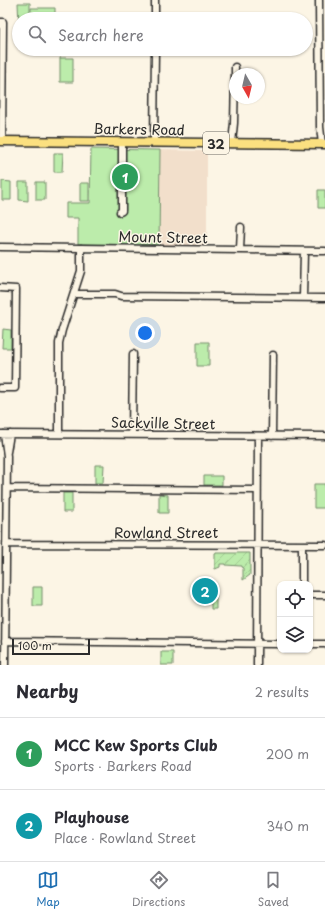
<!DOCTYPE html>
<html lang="en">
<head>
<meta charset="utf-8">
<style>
	:root { --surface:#fff; --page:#f7f7f7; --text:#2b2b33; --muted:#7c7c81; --line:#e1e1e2; --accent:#1f6fb2 }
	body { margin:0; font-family:"Playpen Sans",sans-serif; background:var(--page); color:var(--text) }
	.controls { position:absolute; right:12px; bottom:12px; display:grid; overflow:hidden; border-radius:8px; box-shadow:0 1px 3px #0004 }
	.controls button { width:36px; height:36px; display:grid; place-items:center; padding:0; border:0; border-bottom:1px solid var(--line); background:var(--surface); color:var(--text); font:20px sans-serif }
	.compass { position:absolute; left:229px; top:68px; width:36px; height:36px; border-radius:50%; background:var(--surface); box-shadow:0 1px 3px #0004; rotate:172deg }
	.scale { position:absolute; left:12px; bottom:10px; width:78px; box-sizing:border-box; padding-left:4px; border:2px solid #2b2b2b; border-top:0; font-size:11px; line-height:14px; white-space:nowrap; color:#2b2b2b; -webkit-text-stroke:3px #fcf5e5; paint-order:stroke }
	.you { position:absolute; left:145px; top:333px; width:14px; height:14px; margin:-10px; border:3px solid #fff; border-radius:50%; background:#1a73e8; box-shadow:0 0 0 6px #1a73e833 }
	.badge { display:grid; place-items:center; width:26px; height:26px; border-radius:50%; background:var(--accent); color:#fff; font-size:13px; font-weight:700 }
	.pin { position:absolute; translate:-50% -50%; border:2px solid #fff; box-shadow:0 1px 4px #0006 }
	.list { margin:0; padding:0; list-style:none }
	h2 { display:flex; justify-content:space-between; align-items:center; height:52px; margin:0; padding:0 16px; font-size:17px }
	h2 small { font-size:13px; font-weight:400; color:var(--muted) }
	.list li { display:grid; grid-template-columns:26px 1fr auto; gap:12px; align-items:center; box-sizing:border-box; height:72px; padding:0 16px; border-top:1px solid var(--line) }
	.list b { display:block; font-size:15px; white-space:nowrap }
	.list p { margin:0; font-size:13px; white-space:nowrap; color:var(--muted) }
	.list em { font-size:13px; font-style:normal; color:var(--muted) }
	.icon { flex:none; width:22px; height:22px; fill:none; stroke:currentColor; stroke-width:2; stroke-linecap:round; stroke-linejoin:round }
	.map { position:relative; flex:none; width:325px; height:665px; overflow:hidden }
	.search { position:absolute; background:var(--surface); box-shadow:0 1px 3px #0004; left:12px; right:12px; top:12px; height:44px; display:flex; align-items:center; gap:10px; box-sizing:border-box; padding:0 14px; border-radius:22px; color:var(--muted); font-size:15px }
	.sheet { height:196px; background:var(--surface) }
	nav { display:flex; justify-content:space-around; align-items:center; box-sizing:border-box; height:56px; border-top:1px solid var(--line); background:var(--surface); font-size:11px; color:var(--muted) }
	nav a { display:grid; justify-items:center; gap:2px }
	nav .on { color:var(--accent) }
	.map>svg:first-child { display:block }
</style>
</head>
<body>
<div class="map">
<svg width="325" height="665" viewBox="0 0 325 665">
	<defs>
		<pattern id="park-tufts" width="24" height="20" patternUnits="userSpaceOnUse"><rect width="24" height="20" fill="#bcecab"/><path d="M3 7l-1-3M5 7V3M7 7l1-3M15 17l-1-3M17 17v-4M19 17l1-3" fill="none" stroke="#a2cb93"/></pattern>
		<pattern id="garden-furrows" width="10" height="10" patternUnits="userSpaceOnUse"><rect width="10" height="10" fill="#bcecab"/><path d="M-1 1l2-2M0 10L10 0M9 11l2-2" fill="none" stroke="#a2cb93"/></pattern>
	</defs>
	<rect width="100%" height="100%" fill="#fcf5e5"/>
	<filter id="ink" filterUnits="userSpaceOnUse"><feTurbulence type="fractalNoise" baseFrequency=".025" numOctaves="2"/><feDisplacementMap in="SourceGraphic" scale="8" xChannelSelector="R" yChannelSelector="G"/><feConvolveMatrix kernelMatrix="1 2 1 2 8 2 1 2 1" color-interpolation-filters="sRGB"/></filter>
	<g filter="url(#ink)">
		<path fill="#f2dfcb" d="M160,150l47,1v95l-48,-1z"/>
		<path fill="#bcecab" stroke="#748c6b" d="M18,3h12v16h-11v8z
			M31,8h24v11h-24z
			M60,58h13v24h-13z
			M91,149l69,1 -1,95 -81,-1v-26h-12v-15h24z
			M54,153h9l-1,19h-8z
			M2,181l9,1v18h-9z
			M19,182h9v19l-9,-1z
			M36,182h9v18h-9z
			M80,183h9v18h-9z
			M318,190h7v18h-7z
			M3,329l8,1v18h-9z
			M197,342h12v24h-12z
			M95,465h9l-1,18h-8z
			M204,476h18v9h-18z
			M314,484h11v24h-11z
			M63,493h9v19h-9z
			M159,494l9,1v18h-9z
			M33,587h9v19h-9z
			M161,652h12v13h-12z"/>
		<path fill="url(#park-tufts)" stroke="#748c6b" d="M211,587h3l2,5v17h-5v-11h-5l-1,-4h-7v-1h13z"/>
		<path fill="url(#garden-furrows)" stroke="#748c6b" d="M215,553h35v22l-7,5v-12l-2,-1v-1l-16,-1v-1h-5v3l-5,2z"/>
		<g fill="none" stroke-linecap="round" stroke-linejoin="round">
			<defs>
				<path id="minor" d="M319,0l1,127 2,17
					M155,19v-19
					M0,22h3l-1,119
					M235,74v-7
					M154,142l1,-93
					M232,143l2,-20 1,-49
					M120,212l2,-1v-69
					M0,247l325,4
					M240,250l1,-23
					M0,288l16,1 -1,99h-15
					M74,294h41l6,2 204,2
					M303,298l1,-47
					M0,434l325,2
					M4,434l3,22 -2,209
					M59,434v-91l3,-13 19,-59v-23
					M132,434l1,-80
					M272,436l1,-81
					M7,452l3,-18
					M7,488l250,2
					M6,544l319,1
					M302,584v-39
					M310,595h15
					M5,641l275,3
					M310,644h15
					M257,665l1,-229"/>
				<path id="major" d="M0,141l325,3"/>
			</defs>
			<use href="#minor" stroke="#2b2b2b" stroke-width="9"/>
			<use href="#major" stroke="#2b2b2b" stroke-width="11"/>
			<use href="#minor" stroke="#fcf5e5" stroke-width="6"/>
			<use href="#major" stroke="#fbe080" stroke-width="8"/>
		</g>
	</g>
	<g text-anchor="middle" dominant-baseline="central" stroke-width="3" stroke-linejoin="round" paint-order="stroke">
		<rect fill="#fcf5e5" stroke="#6a6863" stroke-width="1" x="203" y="132" width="26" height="22" rx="3"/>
		<g font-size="13" font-weight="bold" fill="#2b2b2b">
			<text x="216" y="143">32</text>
		</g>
		<g font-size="14" fill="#2b2b2b" stroke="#fcf5e5">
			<text transform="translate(139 129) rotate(1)">Barkers Road</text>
			<text transform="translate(163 237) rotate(1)">Mount Street</text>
			<text transform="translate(163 423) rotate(1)">Sackville Street</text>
			<text x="166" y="532">Rowland Street</text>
		</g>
	</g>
</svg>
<div class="controls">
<button><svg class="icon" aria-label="locate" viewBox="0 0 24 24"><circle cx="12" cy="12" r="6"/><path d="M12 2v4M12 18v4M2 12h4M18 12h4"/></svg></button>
<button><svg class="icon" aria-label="layers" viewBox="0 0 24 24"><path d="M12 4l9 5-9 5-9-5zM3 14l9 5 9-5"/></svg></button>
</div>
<svg class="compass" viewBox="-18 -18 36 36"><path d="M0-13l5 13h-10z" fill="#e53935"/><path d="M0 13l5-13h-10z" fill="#7c7c81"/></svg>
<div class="scale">100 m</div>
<div class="you"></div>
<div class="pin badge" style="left:125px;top:177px;background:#2e9e5b">1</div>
<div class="pin badge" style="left:205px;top:591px;background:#0f9aa8">2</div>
<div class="search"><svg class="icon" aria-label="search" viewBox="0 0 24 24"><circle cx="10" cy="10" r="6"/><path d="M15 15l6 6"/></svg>Search here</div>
</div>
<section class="sheet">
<h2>Nearby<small>2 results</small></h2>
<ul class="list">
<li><span class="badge" style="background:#2e9e5b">1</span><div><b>MCC Kew Sports Club</b><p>Sports · Barkers Road</p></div><em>200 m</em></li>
<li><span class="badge" style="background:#0f9aa8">2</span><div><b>Playhouse</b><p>Place · Rowland Street</p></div><em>340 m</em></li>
</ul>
</section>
<nav>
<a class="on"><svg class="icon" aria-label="map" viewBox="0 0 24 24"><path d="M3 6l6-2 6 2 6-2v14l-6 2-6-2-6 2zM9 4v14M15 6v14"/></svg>Map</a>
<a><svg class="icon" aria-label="directions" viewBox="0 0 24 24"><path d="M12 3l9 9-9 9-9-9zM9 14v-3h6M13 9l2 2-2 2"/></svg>Directions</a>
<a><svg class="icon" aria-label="saved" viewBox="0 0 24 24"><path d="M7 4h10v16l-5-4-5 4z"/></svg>Saved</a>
</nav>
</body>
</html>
